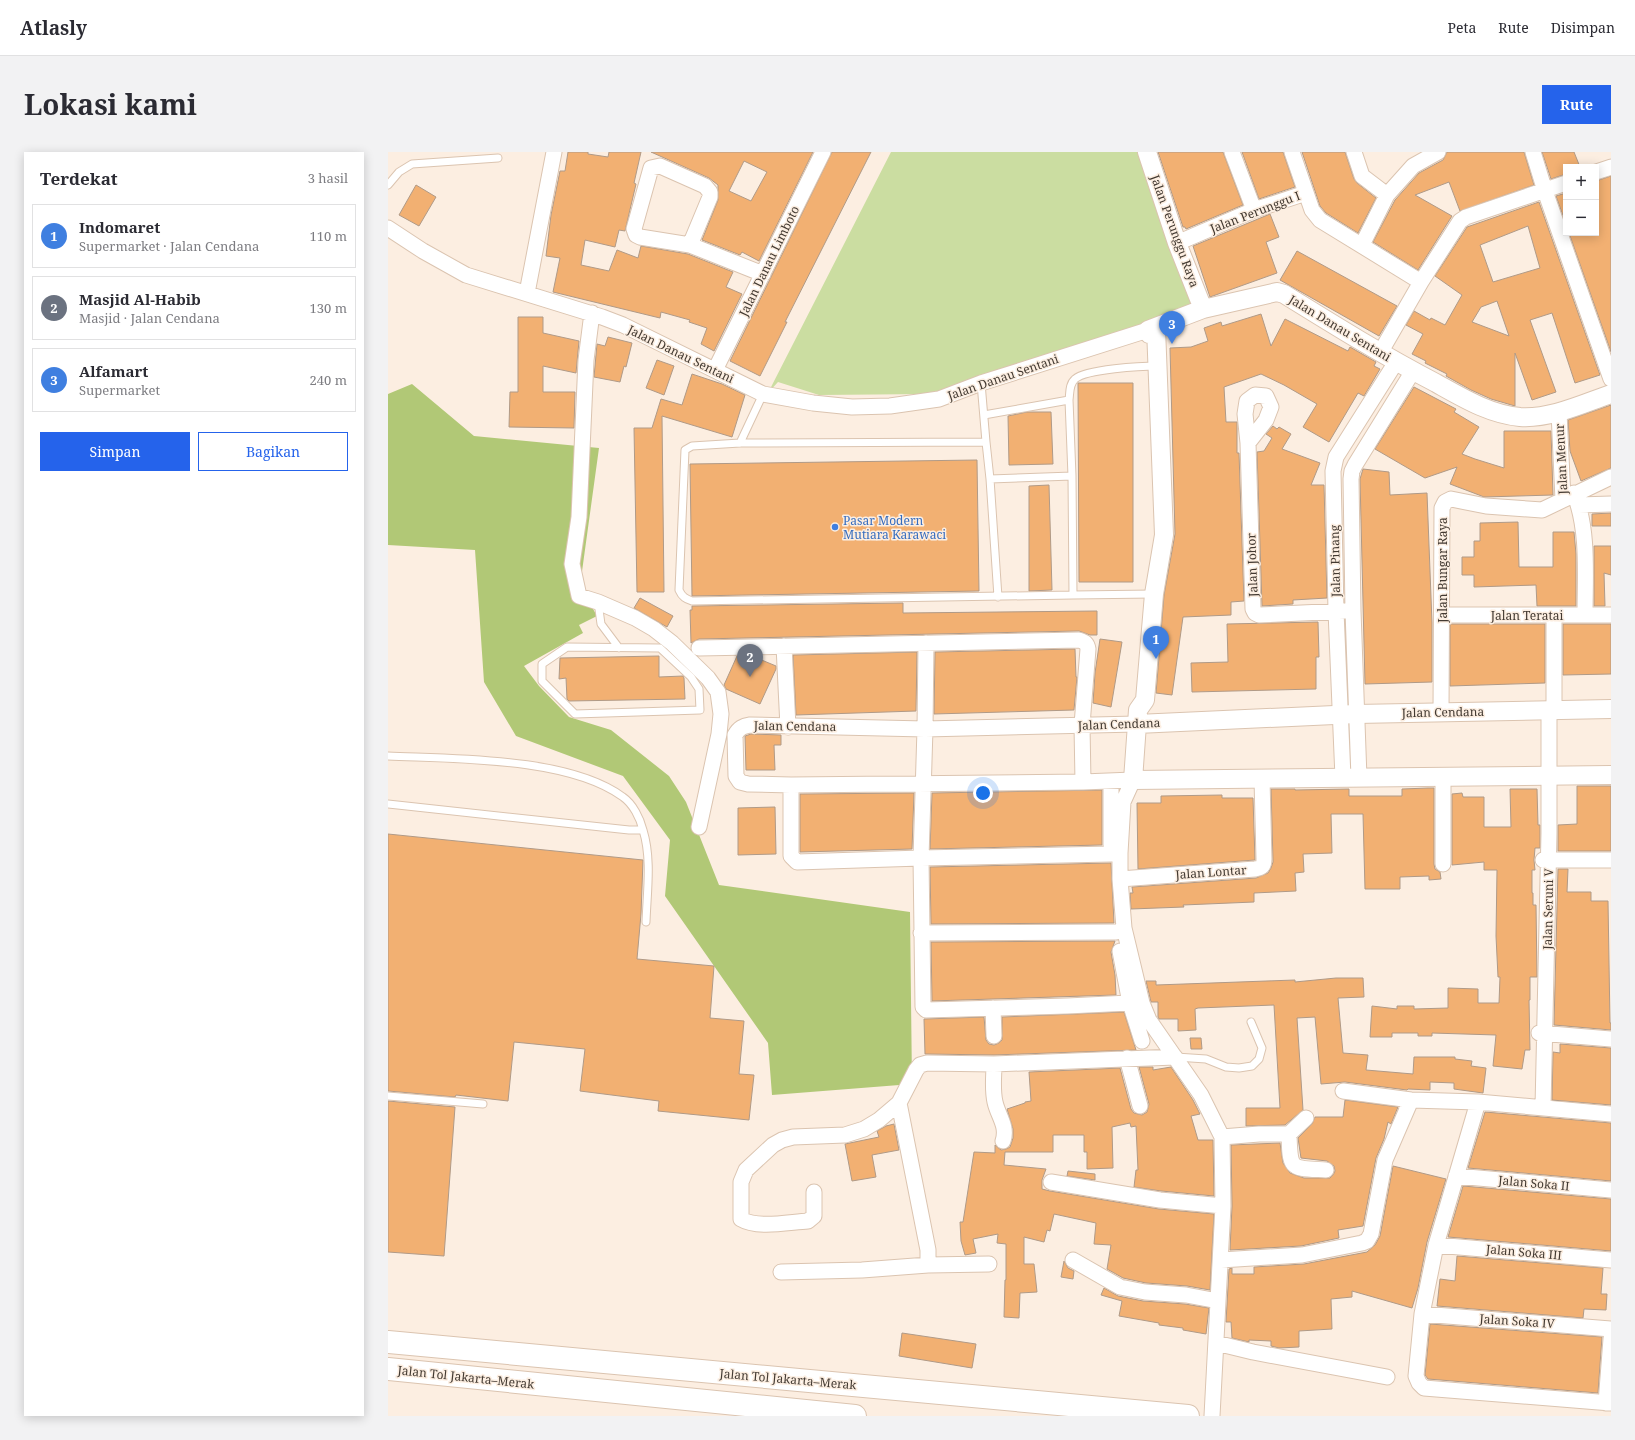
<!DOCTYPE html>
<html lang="id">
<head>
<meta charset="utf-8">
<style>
	:root { --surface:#fff; --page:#f2f2f3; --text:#2b2b33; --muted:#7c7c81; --line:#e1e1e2; --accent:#2563eb }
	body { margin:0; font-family:"Noto Serif",serif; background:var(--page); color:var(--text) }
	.controls { position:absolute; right:12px; top:12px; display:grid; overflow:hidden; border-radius:0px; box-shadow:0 2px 10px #0003 }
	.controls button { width:36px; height:36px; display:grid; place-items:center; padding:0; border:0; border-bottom:1px solid var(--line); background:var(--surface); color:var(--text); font:20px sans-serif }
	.you { position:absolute; left:595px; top:641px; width:14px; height:14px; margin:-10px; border:3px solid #fff; border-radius:50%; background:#1a73e8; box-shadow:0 0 0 6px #1a73e833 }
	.badge { display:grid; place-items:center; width:26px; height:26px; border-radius:50%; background:var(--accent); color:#fff; font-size:13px; font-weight:700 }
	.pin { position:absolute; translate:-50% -33px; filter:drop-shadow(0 1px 2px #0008) }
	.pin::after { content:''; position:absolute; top:21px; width:14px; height:12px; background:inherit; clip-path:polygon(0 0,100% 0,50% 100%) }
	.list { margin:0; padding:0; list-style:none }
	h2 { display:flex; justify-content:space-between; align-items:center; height:52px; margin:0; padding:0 16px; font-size:17px }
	h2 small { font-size:13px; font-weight:400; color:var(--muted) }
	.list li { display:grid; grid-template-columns:26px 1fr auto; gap:12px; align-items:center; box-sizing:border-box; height:64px; margin:0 8px 8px; padding:0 8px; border:1px solid var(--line); border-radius:0px }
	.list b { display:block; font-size:15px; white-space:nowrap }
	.list p { margin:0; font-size:13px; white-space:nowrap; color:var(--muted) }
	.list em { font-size:13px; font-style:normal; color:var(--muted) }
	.actions { display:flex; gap:8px; padding:12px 16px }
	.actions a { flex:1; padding:9px 0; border:1px solid var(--accent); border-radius:0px; text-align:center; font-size:14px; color:var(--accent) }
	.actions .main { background:var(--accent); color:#fff }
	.map { position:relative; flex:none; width:1223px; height:1264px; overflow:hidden; border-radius:0px }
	header { display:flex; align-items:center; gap:24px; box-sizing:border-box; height:56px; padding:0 20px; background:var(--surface); border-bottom:1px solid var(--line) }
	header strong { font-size:19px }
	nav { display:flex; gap:22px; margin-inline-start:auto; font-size:14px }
	.intro { display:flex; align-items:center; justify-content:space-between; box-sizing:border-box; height:96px; padding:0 24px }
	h1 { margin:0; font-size:28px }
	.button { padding:10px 18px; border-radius:0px; background:var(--accent); color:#fff; font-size:14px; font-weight:700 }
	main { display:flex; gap:24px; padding:0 24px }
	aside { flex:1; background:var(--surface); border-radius:0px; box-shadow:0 2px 10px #0003 }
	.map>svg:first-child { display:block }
</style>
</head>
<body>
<header>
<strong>Atlasly</strong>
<nav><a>Peta</a><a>Rute</a><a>Disimpan</a></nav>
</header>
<div class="intro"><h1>Lokasi kami</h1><a class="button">Rute</a></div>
<main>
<aside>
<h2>Terdekat<small>3 hasil</small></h2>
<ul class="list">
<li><span class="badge" style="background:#3f7fe0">1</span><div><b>Indomaret</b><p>Supermarket · Jalan Cendana</p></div><em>110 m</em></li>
<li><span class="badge" style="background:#6b7280">2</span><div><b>Masjid Al-Habib</b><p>Masjid · Jalan Cendana</p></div><em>130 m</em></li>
<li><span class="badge" style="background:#3f7fe0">3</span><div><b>Alfamart</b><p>Supermarket</p></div><em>240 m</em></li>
</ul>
<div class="actions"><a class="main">Simpan</a><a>Bagikan</a></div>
</aside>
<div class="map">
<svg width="1223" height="1264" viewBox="0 0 1223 1264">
	<rect width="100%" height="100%" fill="#fceee1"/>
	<path fill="#cbdda1" d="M503,0h257l59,161 -278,81 -110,1 -41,-13 -10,11z"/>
	<path fill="#b1c876" d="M24,232l62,52 125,12 -19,138 17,30 -18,9 4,8 -59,33 15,20 30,31 42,13 58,46 17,26 33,83 191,27 2,172 -140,11 -4,-52 -103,-147 5,-56 -47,-64 -107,-40 -32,-54 -9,-132 -87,-5v-151z"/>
	<path fill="#f2b072" stroke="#b09a87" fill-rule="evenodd" d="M180,0h20v2l20,3 1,-5h32l-7,31 2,1 -11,47 -6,-1 -4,17 -30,-7 -4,25 28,6 8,-21 21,8 3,-12 47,8 45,18 -7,15 16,7 -28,57 -13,-7 6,-16 -18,-6 1,-2 -29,-8 -1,6 -107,-26 7,-34 -14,-2 5,-41 9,-44h5z
		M263,0h162l-54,109 -17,-9 -2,3 -38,-15 16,-40v-15l-9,-7zM356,9l23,11 -16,29 -22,-10z
		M444,0h39l-86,170h2l-27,54 -30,-15z
		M770,0h65l20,53 -57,24 -1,-2h-2z
		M854,0h41l12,35 -36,12z
		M914,0h43l9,27 3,4 19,15 -18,35 -32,-20 -6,-7z
		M1059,0h77l10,33 -74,26 -11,-29 -34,13 37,21 -34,54 -45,-28 22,-42 24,-27 24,-13z
		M1154,0h32l6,15h-14v7l-15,5z
		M1223,24v176l-42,-119h27v-52z
		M28,33l20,12 -17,29 -20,-11z
		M1178,41v31l-10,-28z
		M1151,50l61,173 -25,8 -23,-70 -22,7 26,72 -24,8 -17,-47v53l-24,-7 -20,-9 -25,-14 1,-2 -22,-11 1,-2 -14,-7 11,-20 -17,-9 8,-14 16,9 1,-2 14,7 17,-30 -27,-19 32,-49zM1140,74l12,42 -47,14 -13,-37zM1109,149l12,35 -37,-14 9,-15z
		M882,62l9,23 -13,5 11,31 -67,24 -17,-51z
		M909,99l100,55 -18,30 -99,-56z
		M873,162l10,32 14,-27 63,32 2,-4 26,15 -2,4 6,3 -16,27 -6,-3 -29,49 -26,-15 14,-23 -33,-19 -23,-11 -37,13 2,35h11v31h2l5,148 -13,1v13l-48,2 -11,78 -16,-2 8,-98 11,-61 -5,-186 21,-1 17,-6 -4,-13 17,-6 1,4z
		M130,165h25v16l36,8 -3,32 -33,-7v26h32l-1,36 -65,-1 1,-35h8z
		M220,185l24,6 -6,24 -2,-1 -4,16 -26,-5 3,-33 8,2z
		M269,208l17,6 -10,29 -18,-7z
		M304,222l30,10 23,11 -13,42 -70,-21 2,176h-27l-3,-164h18l9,-29 21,6z
		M690,231h55v199h-54z
		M1026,235l42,22 -2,3 25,15 -17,27 13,5 29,9v-37h47l2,64 -69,2 -5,-2 -29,-11 7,-17 -32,11 -50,-29z
		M1223,253v63l-30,13 -11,-30 -2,-31z
		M639,260h24l2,52 -44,1 -1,-49z
		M885,274l4,3 2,-2 12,7 -9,15 38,14 -9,22h13l3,113 -34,2v4l-31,2 -5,-154 7,-1 8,-13 -6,-4z
		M589,308l2,131 -287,5 -2,-132z
		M975,317l26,3 1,23 37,-2 5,130v59l-67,2 -5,-205z
		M661,333l3,105 -23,1v-105z
		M1223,361v13h-19v-12z
		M1130,370l1,45h34v-35h21l2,22v52h-39l-1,-21 -62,2v-12h-12v-18h12v-16h6v-18z
		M1206,394h17v29l-7,-2 1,33h-11z
		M252,446l33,18 -6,11 -33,-19z
		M515,451v10l194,-2v24h-7l-11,-4 -380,8 -8,4 -1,-33h2v-4z
		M930,470l1,35h-3v32l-124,3 -1,-29 37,-1 -1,-38z
		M1062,472h95v59l-95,3z
		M1175,472h48v50l-48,1z
		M712,487l22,3 -11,65 -18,-4 2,-30z
		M687,497l1,28h1l-3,33 -140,4 1,-62z
		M529,500l-1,59 -120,4 -3,-60z
		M271,504v21l24,-1 1,2 1,21 -116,2 -2,-2 -1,-21 -7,1 1,-21z
		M349,504h15l24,10v3l-16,35 -34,-15 -2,-4z
		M363,582l30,1v10h-7l1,25h-29l-1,-34z
		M1189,634h34v65h-53v-26l19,-1z
		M1040,636h6v76l1,5 5,3 1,7 -12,1v-4l-29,1v12h-35l-2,-75h-32l1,39 -29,1 1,18 -9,1 1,18 -42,2v9l-71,3 1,2 -53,2 -1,-16h3l-1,-6 124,-9 12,-5 3,-5 2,-6 -2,-73h24v1l54,-1v7h53v-7z
		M1122,637h27l1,36h2v23h-5l-1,12 1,10h-3v23h1v12h3l1,72h-7v23h-1l1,50h-5l-3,19 -29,-3 3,-31 -64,-2v3h-14v-3h-26v4h-22l2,-31 25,3v-3h17v3l34,-1v-20l30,1v14h21l1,-26h-2l-2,-41 1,-66h-13v-8l-32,3v-71l10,-1 1,4h21v30h27z
		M714,638v55l-172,4 2,-56z
		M526,641l-2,56 -112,3v-58z
		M834,643v3h31l2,62 -117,9 -1,-66h24v-7z
		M387,655l1,47 -38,1v-47z
		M0,682l255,26 -2,54 -4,45 77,7 -4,52 34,3 -5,53 15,1 -5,45 -91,-9 1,-10 -79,-10 5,-42 -71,-7 -6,59 -52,-6 -1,2 -67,-6z
		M723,711l3,60 -183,1 -1,-57z
		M1170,717h10l-1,23h24v9h17l2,122h1v7l-57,-5z
		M727,789l-4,11 4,23 1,20 -184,6 -1,-59z
		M948,826h27l1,19 -26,1 5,55 25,2 -2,15 47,4 1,-17h41v2l17,2 -1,5 15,2 -3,25 -29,-4v-6l-24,-1v8l-22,-1 -1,1 -62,-8 -24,2 -6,-67 -18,1 6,92 -18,15 -39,1v-18h34l-6,-103 -76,3 -3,1 1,21 -18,1v-12h-19l-1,-2v-15h-7l-5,-21h10v4l139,-5v2z
		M736,860l12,38 -142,5 -69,-1 -1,-35 60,-2 2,23 3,4 5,1 5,-2 3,-3v-23z
		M802,886h11l1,11h-11z
		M1172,892l51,4v57l-59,-5 1,-48 7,1z
		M751,915h14v3l18,-3 22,33 7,14 -9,2 7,24h15l1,56 -53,-5 -27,-4 2,-17h2l-2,-44 -5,1 -1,-4 -18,4 1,41 -26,1v-17h-3v-17h-31v17h-48l-1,13 42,4 -4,11v9l8,2 109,18 55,5 -4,76 -23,-4 -41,-3 -23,-5 -16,-9 4,-24 -17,-1 2,-21 -42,-9 -4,17 -3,-1 -3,12 -20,-5v27h10l3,28 -17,1 -1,25 -15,-1 1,-37h1v-36l-9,-1 1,-9 -25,5 3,14 -11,2 -4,-14 -1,-19h3l11,-70 21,1v-8l6,5 5,-1 4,-2 3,-9v-9l-6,-20 18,-6v-1l6,-1 -2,-29 91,-4 11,41 3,4 8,2 5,-3 2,-8z
		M957,948l53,7 -7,17 -3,-2 -4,17 -8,19 -13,68 -25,4 1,8 -38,8 -71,4 2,-44 -1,-61 49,-2 3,20 7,10 14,5h26l3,-3 2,-4 -1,-5 -7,-5 -26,-3 -3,-20 14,-14 3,-7h28z
		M0,949l67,6 -11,149 -56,-4z
		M1097,960l126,11v58l-143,-13z
		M506,972l5,26 -27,5 4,22 -24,4 -7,-37 34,-7 -2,-6 9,-5z
		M1005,1014l53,13 -19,63 -9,46 -6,20 -60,-17v6l-21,2 1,30 -33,2v16l-20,1 -8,-2v-5l-22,-1v2l-17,-4 -1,-16h-5l3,-53 3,-1v6h22v-7l50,-3 63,-12 8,-7 5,-9z
		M680,1019l27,3v6l-28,-4z
		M1075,1034l148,13v52l-163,-14z
		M1069,1104l146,12 -2,26h6l-1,16 -22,-1 -1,9 -146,-12 3,-27 15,2z
		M676,1109l4,7 6,3 -1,8 -12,-2z
		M716,1136l14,8 25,5 42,3 24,4 -3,26 -23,-4v-2l-24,-3v-2l-40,-7 3,-15 -21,-6z
		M1042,1172l172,13 -4,56 -170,-14 -3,-4z
		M514,1181l74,11 -4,24 -73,-12z"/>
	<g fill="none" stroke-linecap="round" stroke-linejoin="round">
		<defs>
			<path id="service" d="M0,33l11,-13 13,-8 86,-6
				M593,231l5,59
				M596,263l85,-15
				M352,291l23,-49
				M602,327l82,-3 -3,-76c1,-7 0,-16 6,-21 11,-10 67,-13 83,-13
				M685,443l81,-1
				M610,445l-8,-118 -4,-37 -246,1 -48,3 -7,4 -6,140c3,7 7,9 13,11l381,-6 -1,-119
				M210,450l3,22 18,24
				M179,495l93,1 31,29 8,12 1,21 -125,4 -33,-33v-17z
				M0,604c66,3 181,1 235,41 10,7 17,21 20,33
				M0,652l241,26h14c9,29 4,62 3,92
				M788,905l30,2 20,8 13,1 13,-2 7,-7 3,-11 -11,-26
				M0,944l95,8"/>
			<path id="minor" d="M844,0l22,58
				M904,0l20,58 8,10 101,62
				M966,0l8,24 25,19
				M1145,0l12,39 66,188
				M1208,20l15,-5
				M0,76l35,23 43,24 136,42 21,8 140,69 50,9 39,4 38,-1 49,-7 42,-16 167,-53
				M789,91l77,-33 52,-17
				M302,93l20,-48v-5l-5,-6 -45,-20 -9,2 -17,61 2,6 4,2 50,8 73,29
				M974,93l25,-50 26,-29 25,-14
				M139,141l27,-141
				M204,161l-6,47 -7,157 -7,47 7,32 19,6 37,16 19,11 18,14 36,35 10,14 3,22 -2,20 -20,93
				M992,201l41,-71 39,-61 6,-4 100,-34
				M327,218l108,-218
				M1171,260l4,88
				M860,291l18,-23 5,-13 -5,-11 -11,-1 -8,6 -2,13 3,29 5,166 2,4 4,2 85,-4
				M1186,341c15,37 11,83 11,122
				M1191,353l32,-1
				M1054,463h169
				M1166,464v94
				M538,491l-1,86 -4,129 2,149 3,3 141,-4 63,-3 12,38
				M396,494l4,81
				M311,496l380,-8c6,2 8,3 9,9l-6,76 1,57
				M1053,560l1,-204 3,-6 6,-3 35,7 56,4 69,-33
				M749,572l-212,5 -175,-4c-7,1 -11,3 -15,10l1,41 4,6 8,2 43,1 292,-3 50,-2 -10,22 -3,51v26l4,49 18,75 7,17 52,75 21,42
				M1055,625v87
				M955,626l-7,-167 -3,-140 3,-14 60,-95
				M971,626l-6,-167 -2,-132 1,-8 3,-6 58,-94
				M723,629v64
				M403,633v71l6,6 124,-4 190,-4
				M1155,708h68
				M732,727l135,-10c7,-1 9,-3 9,-10l-2,-80
				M533,781l195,-1
				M732,799l10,52
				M605,856l1,28
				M1151,881l72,6
				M739,906l13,48
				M606,912c0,12 -2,25 1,38 3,14 13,24 8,39
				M955,939l68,9 67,2 133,12
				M1090,950l-42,143 -14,69 -6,62 3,7 5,5 187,15
				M1155,956l6,-275v-123
				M901,982c1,37 1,34 37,36
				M1068,1024l155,14
				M663,1030l109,18 63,6
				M426,1040v24l-6,5c-19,1 -50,8 -67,-2v-37l5,-12 27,-25 9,-5 11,-3 52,-2 19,-6 15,-9 20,-17 17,-33 4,-5 7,-2 67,1 181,-7
				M1048,1093l175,15
				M685,1108l47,27 25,5 41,3 32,6
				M833,1108l81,-5 60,-12 5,-2 4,-7 14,-74 26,-60
				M540,1113l61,-1
				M393,1120l81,-2 66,-5v-15l-29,-147
				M1034,1162l189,15
				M828,1191l37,9 134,25
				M1218,1251l5,-64
				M824,1264l11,-210 -1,-69 37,-3h30l17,-16"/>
			<path id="tertiary" d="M759,0l30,91 26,66
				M768,176l8,207 -10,59 -9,106 -7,10 -5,70 478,-5
				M761,182l-1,-4 55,-21 74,-17 7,2c50,31 100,62 152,89 27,15 53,31 84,34 31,2 62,-13 91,-23
				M749,572l219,-10 255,-5"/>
			<path id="motorway" d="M0,1190l800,74
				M0,1217l467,47"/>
		</defs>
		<use href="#service" stroke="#dbc4b0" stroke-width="9"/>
		<use href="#minor" stroke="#dbc4b0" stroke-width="17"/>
		<use href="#tertiary" stroke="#dbc4b0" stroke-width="20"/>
		<use href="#motorway" stroke="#dbc4b0" stroke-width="24"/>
		<use href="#service" stroke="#fff" stroke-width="7"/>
		<use href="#minor" stroke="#fff" stroke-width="15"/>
		<use href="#tertiary" stroke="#fff" stroke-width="18"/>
		<use href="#motorway" stroke="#fff" stroke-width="22"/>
	</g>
	<circle fill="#3f7fe0" stroke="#fceee1" stroke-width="1.5" cx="447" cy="375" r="4"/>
	<g text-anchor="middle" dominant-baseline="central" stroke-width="3" stroke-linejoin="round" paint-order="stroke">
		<g font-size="12" fill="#433a32" stroke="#fceee1">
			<text transform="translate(867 60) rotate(-21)">Jalan Perunggu I</text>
			<text transform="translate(787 79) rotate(70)">Jalan Perunggu Raya</text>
			<text transform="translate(381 109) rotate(-64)">Jalan Danau Limboto</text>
			<text transform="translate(952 176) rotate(31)">Jalan Danau Sentani</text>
			<text transform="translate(293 202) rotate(26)">Jalan Danau Sentani</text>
			<text transform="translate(615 225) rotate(-19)">Jalan Danau Sentani</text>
			<text transform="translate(1173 307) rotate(-93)">Jalan Menur</text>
			<text transform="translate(947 409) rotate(-91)">Jalan Pinang</text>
			<text transform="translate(864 413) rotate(-92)">Jalan Johor</text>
			<text transform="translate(1054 418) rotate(-90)">Jalan Bungar Raya</text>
			<text x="1139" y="463">Jalan Teratai</text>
			<text transform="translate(1055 560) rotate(-1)">Jalan Cendana</text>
			<text transform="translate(731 572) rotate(-2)">Jalan Cendana</text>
			<text transform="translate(407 574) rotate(1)">Jalan Cendana</text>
			<text transform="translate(823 720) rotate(-4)">Jalan Lontar</text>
			<text transform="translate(1160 757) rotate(-89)">Jalan Seruni V</text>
			<text transform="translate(1146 1031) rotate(5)">Jalan Soka II</text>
			<text transform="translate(1136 1100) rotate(5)">Jalan Soka III</text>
			<text transform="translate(1129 1169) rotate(4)">Jalan Soka IV</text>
			<text transform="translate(78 1225) rotate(6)">Jalan Tol Jakarta–Merak</text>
			<text transform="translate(400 1227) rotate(5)">Jalan Tol Jakarta–Merak</text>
		</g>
		<g font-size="12" fill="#366cbe" stroke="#fceee1" text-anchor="start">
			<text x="455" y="368">Pasar Modern<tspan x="455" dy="14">Mutiara Karawaci</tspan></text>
		</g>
	</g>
</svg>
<div class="controls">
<button>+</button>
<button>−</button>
</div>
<div class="you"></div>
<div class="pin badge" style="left:768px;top:507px;background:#3f7fe0">1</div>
<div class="pin badge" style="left:362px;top:525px;background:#6b7280">2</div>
<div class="pin badge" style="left:784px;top:192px;background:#3f7fe0">3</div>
</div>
</main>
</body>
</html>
